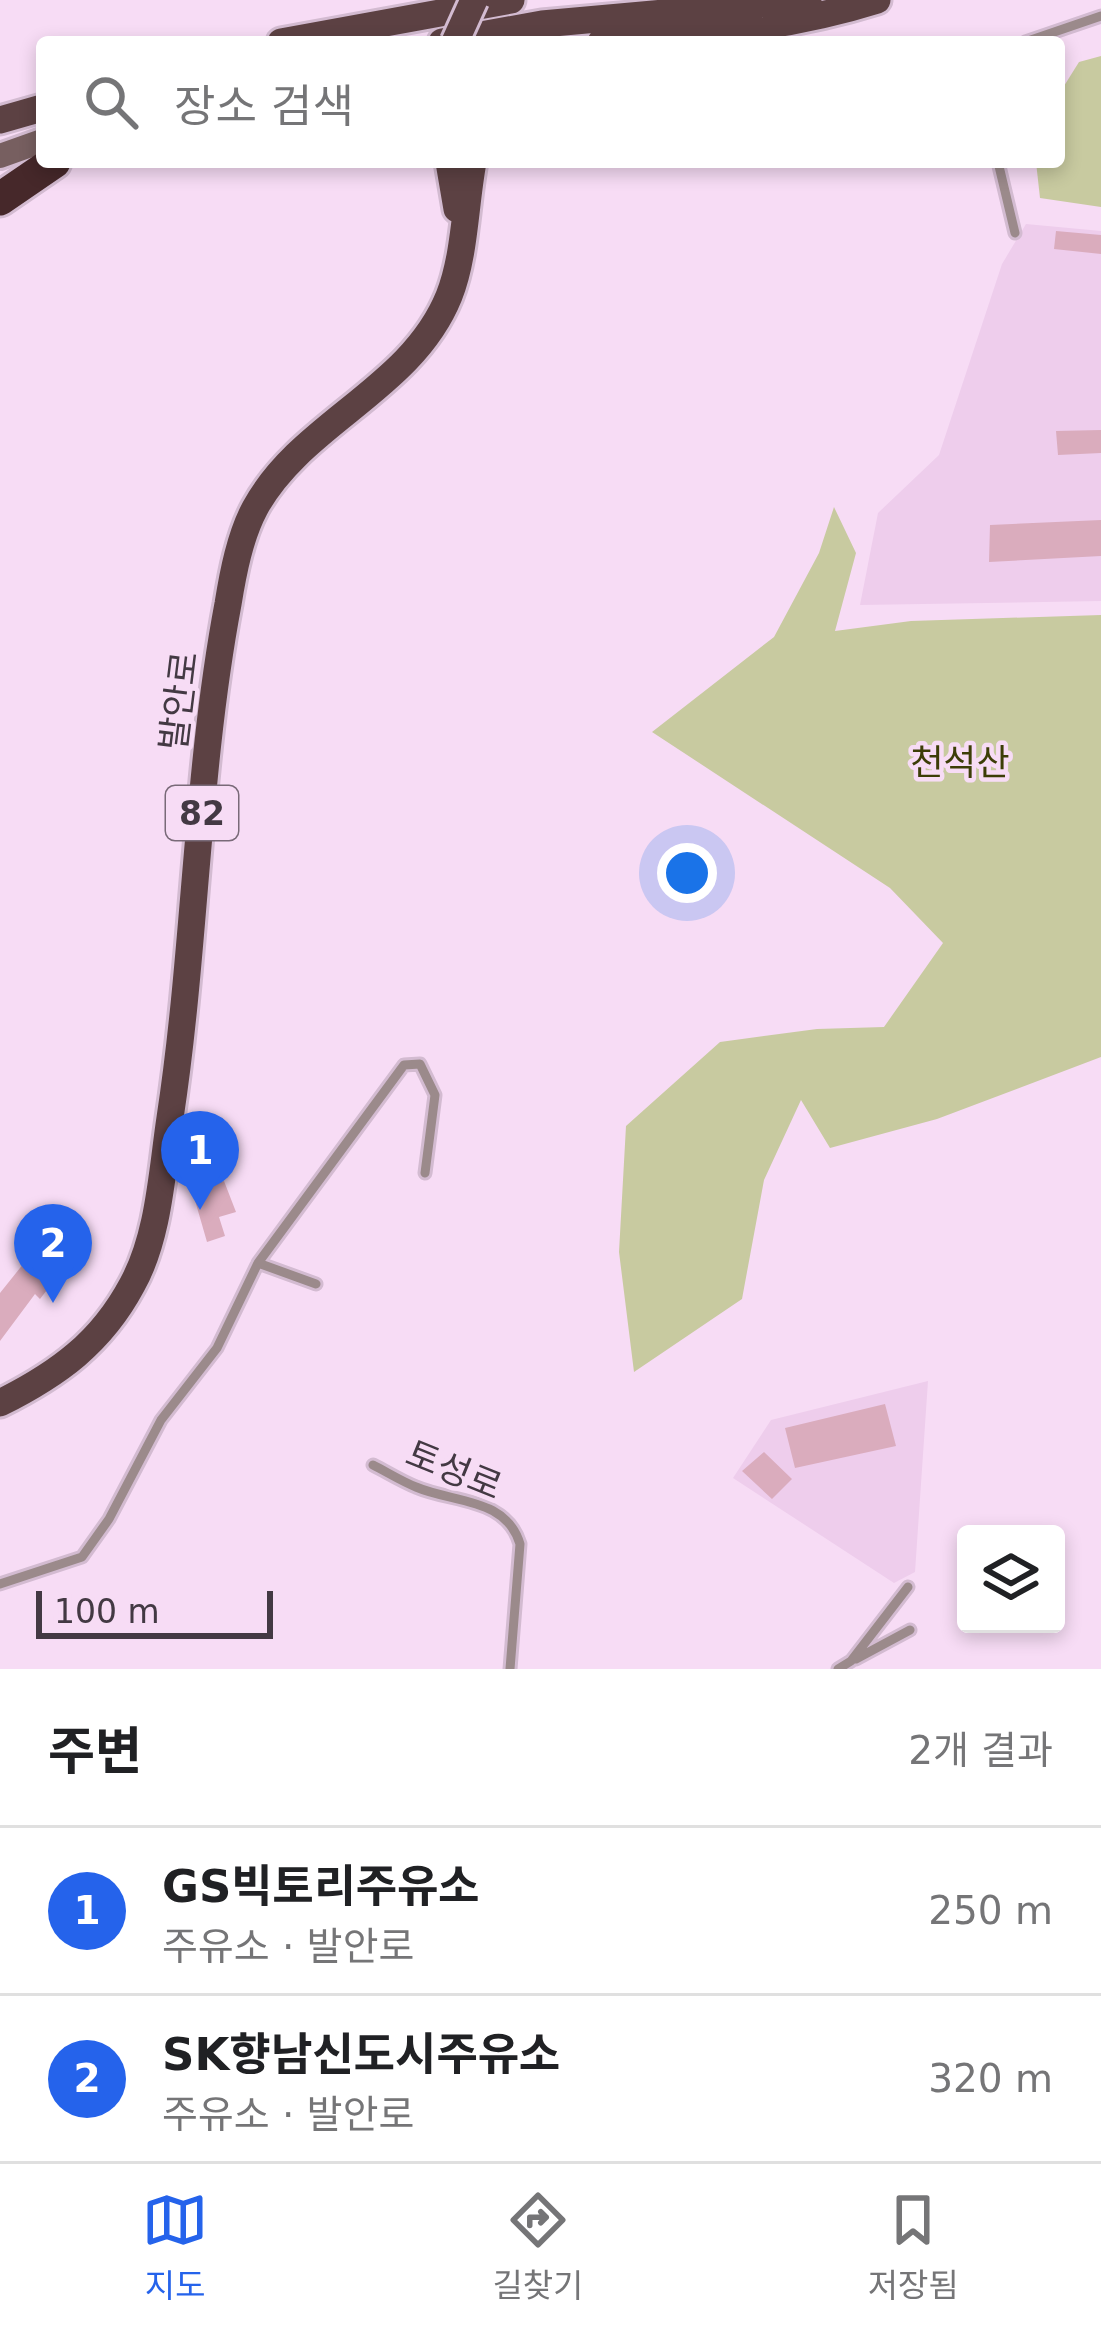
<!DOCTYPE html>
<html lang="ko">
<head>
<meta charset="utf-8">
<style>
	:root { --surface:#fff; --page:#f6f6f6; --text:#202124; --muted:#757577; --line:#e0e0e0; --accent:#2563eb }
	body { margin:0; font-family:"DejaVu Sans","Noto Sans KR",sans-serif; background:var(--page); color:var(--text) }
	.controls { position:absolute; right:36px; bottom:36px; display:grid; overflow:hidden; border-radius:12px; box-shadow:0 6px 18px #0003 }
	.controls button { width:108px; height:108px; display:grid; place-items:center; padding:0; border:0; border-bottom:3px solid var(--line); background:var(--surface); color:var(--text); font:60px sans-serif }
	.scale { position:absolute; left:36px; bottom:30px; width:237px; box-sizing:border-box; padding-left:12px; border:6px solid #433943; border-top:0; font-size:33px; line-height:42px; white-space:nowrap; color:#433943; -webkit-text-stroke:9px #f7dcf5; paint-order:stroke }
	.you { position:absolute; left:687px; top:873px; width:42px; height:42px; margin:-30px; border:9px solid #fff; border-radius:50%; background:#1a73e8; box-shadow:0 0 0 18px #1a73e833 }
	.badge { display:grid; place-items:center; width:78px; height:78px; border-radius:50%; background:var(--accent); color:#fff; font-size:39px; font-weight:700 }
	.pin { position:absolute; translate:-50% -99px; filter:drop-shadow(0 3px 6px #0008) }
	.pin::after { content:''; position:absolute; top:63px; width:42px; height:36px; background:inherit; clip-path:polygon(0 0,100% 0,50% 100%) }
	.list { margin:0; padding:0; list-style:none }
	h2 { display:flex; justify-content:space-between; align-items:center; height:156px; margin:0; padding:0 48px; font-size:51px }
	h2 small { font-size:39px; font-weight:400; color:var(--muted) }
	.list li { display:grid; grid-template-columns:78px 1fr auto; gap:36px; align-items:center; box-sizing:border-box; height:168px; padding:0 48px; border-top:3px solid var(--line) }
	.list b { display:block; font-size:45px; white-space:nowrap }
	.list p { margin:0; font-size:39px; white-space:nowrap; color:var(--muted) }
	.list em { font-size:39px; font-style:normal; color:var(--muted) }
	.icon { flex:none; width:66px; height:66px; fill:none; stroke:currentColor; stroke-width:2; stroke-linecap:round; stroke-linejoin:round }
	.map { position:relative; flex:none; width:1101px; height:1669px; overflow:hidden }
	.search { position:absolute; background:var(--surface); box-shadow:0 6px 18px #0003; left:36px; right:36px; top:36px; height:132px; display:flex; align-items:center; gap:30px; box-sizing:border-box; padding:0 42px; border-radius:12px; color:var(--muted); font-size:45px }
	.sheet { height:492px; background:var(--surface) }
	nav { display:flex; justify-content:space-around; align-items:center; box-sizing:border-box; height:168px; border-top:3px solid var(--line); background:var(--surface); font-size:33px; color:var(--muted) }
	nav a { display:grid; justify-items:center; gap:6px }
	nav .on { color:var(--accent) }
	.map>svg:first-child { display:block }
</style>
</head>
<body>
<div class="map">
<svg width="1101" height="1669" viewBox="0 0 1101 1669">
	<rect width="100%" height="100%" fill="#f7dcf5"/>
	<path fill="#eecdec" d="M1026,224l75,7v370l-241,4 18,-92 61,-58 63,-191z
		M928,1381l-13,191 -21,11 -161,-105 38,-58z"/>
	<path fill="#c8caa0" d="M1101,56v151l-61,-9 -4,-36h23v-68l20,-32z
		M834,507l22,46 -21,78 76,-10 190,-6v442l-164,62 -107,29 -29,-48 -37,80 -22,119 -108,73 -15,-120 7,-126 94,-84 97,-13 67,-2 59,-84 -53,-55 -238,-156 122,-95 45,-84z"/>
	<path fill="#daacbd" d="M1056,231l45,4v19l-47,-5z
		M1101,430v23l-43,2 -2,-24z
		M1101,520v36l-112,6 1,-37z
		M202,1138l35,11 -5,16 -35,-12z
		M224,1181l12,31 -17,5 6,19 -18,6 -15,-52z
		M32,1253l28,20 -20,26 -5,-5 -35,47v-48z
		M885,1404l11,42 -101,22 -10,-40z
		M764,1452l28,27 -20,20 -30,-28z"/>
	<g fill="none" stroke-linecap="round" stroke-linejoin="round">
		<defs>
			<path id="lane" d="M1025,42l76,-26
				M998,162l17,71
				M258,1263l146,-198 16,-1 15,31 -10,78
				M373,1465c14,7 28,16 43,22 37,16 90,10 104,57l-10,125
				M0,1584l82,-27 27,-38 52,-99 56,-72 41,-85 58,21
				M856,1659l54,-29
				M838,1669l13,-8 57,-74"/>
			<path id="secondary" d="M0,156l42,-15"/>
			<path id="primary" d="M281,42l230,-42
				M442,42l100,-18 266,-24
				M601,42c96,-7 184,-13 276,-42
				M0,120l42,-12
				M449,162l8,47
				M0,1403c58,-29 101,-60 132,-118 27,-48 30,-114 38,-167 26,-171 26,-344 58,-514 5,-31 12,-68 27,-96 47,-86 156,-118 194,-212 16,-40 16,-92 24,-134"/>
			<path id="highway" d="M0,199l54,-37"/>
		</defs>
		<use href="#lane" stroke="#d3bbd1" stroke-width="15"/>
		<use href="#secondary" stroke="#d3bbd1" stroke-width="30"/>
		<use href="#primary" stroke="#d3bbd1" stroke-width="33"/>
		<use href="#highway" stroke="#d3bbd1" stroke-width="39"/>
		<use href="#lane" stroke="#9b8a8b" stroke-width="9"/>
		<use href="#secondary" stroke="#775f60" stroke-width="24"/>
		<use href="#primary" stroke="#5c4143" stroke-width="27"/>
		<use href="#highway" stroke="#46282a" stroke-width="33"/>
		<defs>
			<path id="primary-bridge" d="M455,42l19,-42"/>
		</defs>
		<use href="#primary-bridge" stroke="#d3bbd1" stroke-width="33" stroke-linecap="butt"/>
		<use href="#primary-bridge" stroke="#5c4143" stroke-width="27"/>
	</g>
	<g text-anchor="middle" dominant-baseline="central" stroke-width="9" stroke-linejoin="round" paint-order="stroke">
		<rect fill="#f7dcf5" stroke="#796a78" stroke-width="3" x="166" y="786" width="72" height="54" rx="9"/>
		<g font-size="33" font-weight="bold" fill="#433943">
			<text x="202" y="813">82</text>
		</g>
		<g font-size="36" fill="#433943" stroke="#f7dcf5">
			<text transform="translate(179 701) rotate(-83)">발안로</text>
			<text transform="translate(454 1470) rotate(22)">토성로</text>
		</g>
		<g font-size="36" fill="#3c3d07" stroke="#f7dcf5">
			<text x="960" y="762">천석산</text>
		</g>
	</g>
</svg>
<div class="controls">
<button><svg class="icon" aria-label="layers" viewBox="0 0 24 24"><path d="M12 4l9 5-9 5-9-5zM3 14l9 5 9-5"/></svg></button>
</div>
<div class="scale">100 m</div>
<div class="you"></div>
<div class="pin badge" style="left:200px;top:1210px">1</div>
<div class="pin badge" style="left:53px;top:1303px">2</div>
<div class="search"><svg class="icon" aria-label="search" viewBox="0 0 24 24"><circle cx="10" cy="10" r="6"/><path d="M15 15l6 6"/></svg>장소 검색</div>
</div>
<section class="sheet">
<h2>주변<small>2개 결과</small></h2>
<ul class="list">
<li><span class="badge">1</span><div><b>GS빅토리주유소</b><p>주유소 · 발안로</p></div><em>250 m</em></li>
<li><span class="badge">2</span><div><b>SK향남신도시주유소</b><p>주유소 · 발안로</p></div><em>320 m</em></li>
</ul>
</section>
<nav>
<a class="on"><svg class="icon" aria-label="map" viewBox="0 0 24 24"><path d="M3 6l6-2 6 2 6-2v14l-6 2-6-2-6 2zM9 4v14M15 6v14"/></svg>지도</a>
<a><svg class="icon" aria-label="directions" viewBox="0 0 24 24"><path d="M12 3l9 9-9 9-9-9zM9 14v-3h6M13 9l2 2-2 2"/></svg>길찾기</a>
<a><svg class="icon" aria-label="saved" viewBox="0 0 24 24"><path d="M7 4h10v16l-5-4-5 4z"/></svg>저장됨</a>
</nav>
</body>
</html>
